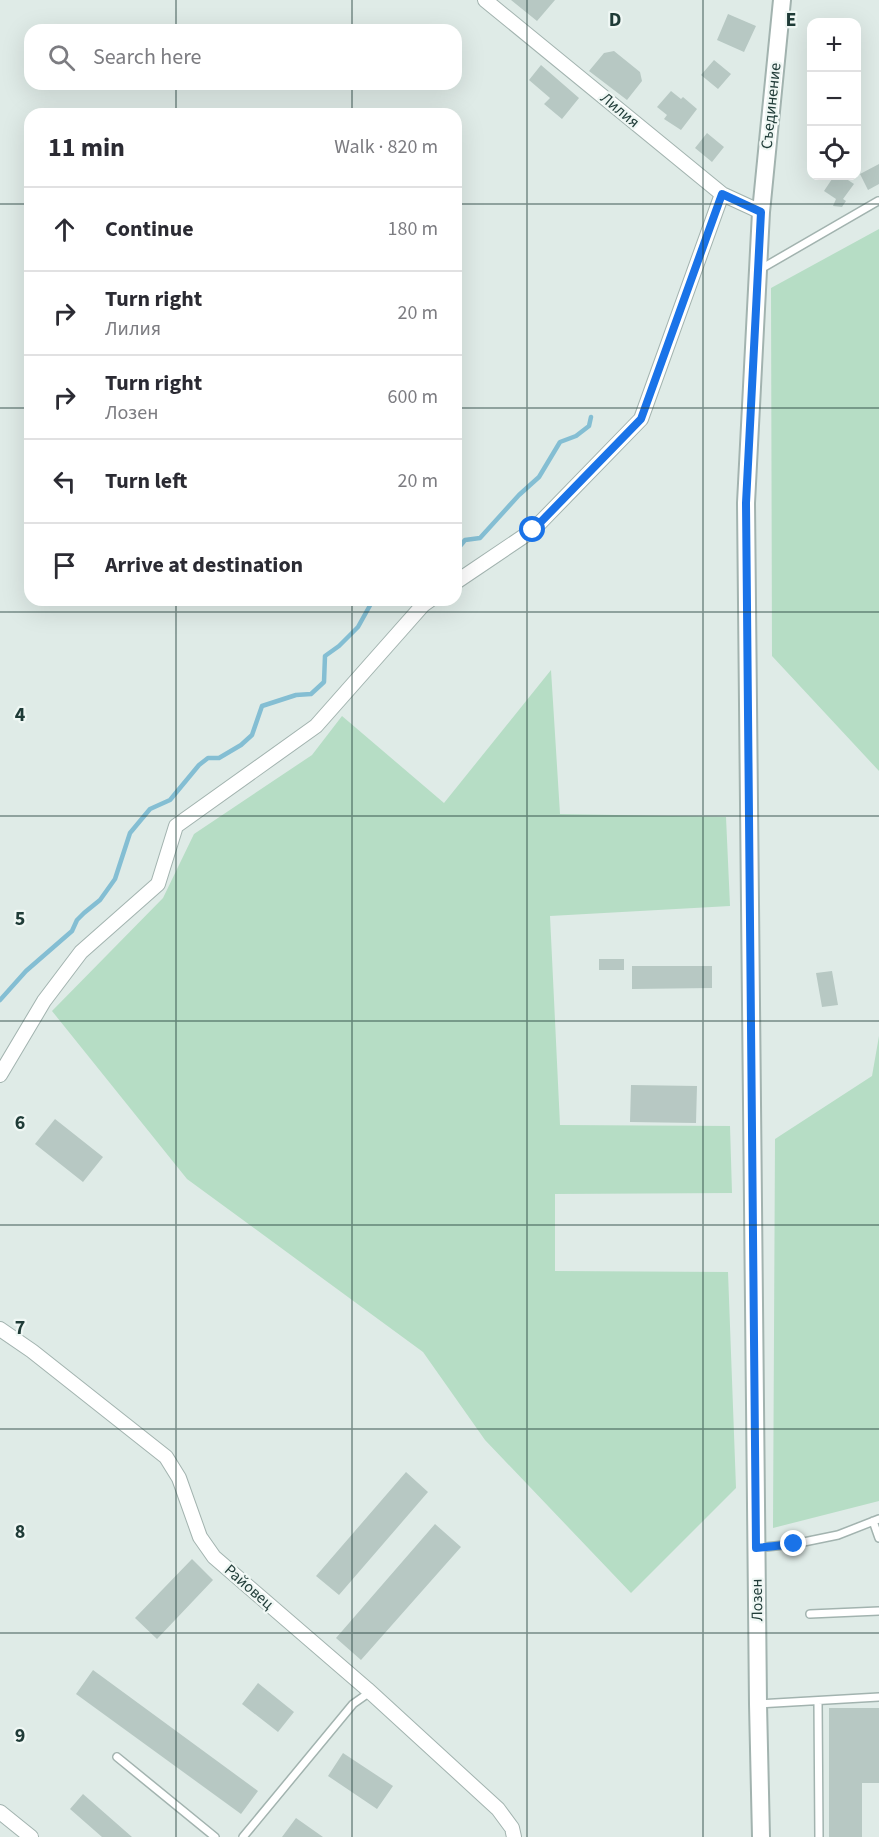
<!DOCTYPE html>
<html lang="en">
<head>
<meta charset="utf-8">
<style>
	:root { --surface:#fff; --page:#f7f7f7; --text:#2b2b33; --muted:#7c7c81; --line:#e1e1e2 }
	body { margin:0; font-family:"Source Sans 3",sans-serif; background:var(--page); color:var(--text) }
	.controls { position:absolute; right:18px; top:18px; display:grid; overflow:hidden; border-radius:12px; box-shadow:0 6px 24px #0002 }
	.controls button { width:54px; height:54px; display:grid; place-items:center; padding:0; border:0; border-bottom:2px solid var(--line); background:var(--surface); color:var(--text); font:30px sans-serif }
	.stop { position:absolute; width:18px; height:18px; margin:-14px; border:4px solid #1a73e8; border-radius:50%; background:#fff }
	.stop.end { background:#1a73e8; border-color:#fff; box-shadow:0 2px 6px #0008 }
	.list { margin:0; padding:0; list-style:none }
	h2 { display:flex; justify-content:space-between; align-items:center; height:78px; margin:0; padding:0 24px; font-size:26px }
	h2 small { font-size:20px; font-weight:400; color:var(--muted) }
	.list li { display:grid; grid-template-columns:39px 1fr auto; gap:18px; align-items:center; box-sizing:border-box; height:84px; padding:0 24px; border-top:2px solid var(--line) }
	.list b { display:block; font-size:22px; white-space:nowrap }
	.list p { margin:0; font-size:20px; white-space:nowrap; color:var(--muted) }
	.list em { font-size:20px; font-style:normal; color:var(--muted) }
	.icon { flex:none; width:33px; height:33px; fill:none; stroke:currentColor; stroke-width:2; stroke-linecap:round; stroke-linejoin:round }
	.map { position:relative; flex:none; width:879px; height:1837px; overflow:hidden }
	.search { position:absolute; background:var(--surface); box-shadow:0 6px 24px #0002; left:24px; top:24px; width:438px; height:66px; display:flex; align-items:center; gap:15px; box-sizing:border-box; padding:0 21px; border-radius:18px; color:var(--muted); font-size:22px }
	.panel { position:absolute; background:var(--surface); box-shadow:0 6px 24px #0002; left:24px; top:108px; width:438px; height:498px; border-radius:18px }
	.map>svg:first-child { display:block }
</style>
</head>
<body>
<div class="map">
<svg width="879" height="1837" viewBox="0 0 879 1837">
	<rect width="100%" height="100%" fill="#dfebe7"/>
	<path fill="#b6ddc5" d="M879,229v542l-107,-115 -1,-368z
		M551,670l9,144 166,3 4,89 -180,10 10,209 170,1 2,67 -177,1v77l173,1 8,216 -105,105 -146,-153 -62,-88 -236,-173 -135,-168 111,-113 31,-64 118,-79 30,-39 102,87z
		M879,1036v465l-106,27 2,-389 97,-63z"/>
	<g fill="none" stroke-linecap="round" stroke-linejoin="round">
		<path stroke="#84bed3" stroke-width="4.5" d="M456,551l9,-11 15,-2 39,-43 20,-18 21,-35 16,-6 13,-10 2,-9
			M0,1000l26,-29 46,-40 5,-11 7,-7 16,-13 15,-21 15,-46 20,-24 20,-9 29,-35 9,-7h11l22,-13 11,-10 10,-29 34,-11 15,-1 13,-12 1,-26 14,-10 19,-19 15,-27"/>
	</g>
	<path fill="#b7c8c3" d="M511,0h44l-18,21z
		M728,14l28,12 -12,26 -27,-12z
		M614,51l26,21 2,9 -15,19 -38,-29 15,-18z
		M714,60l17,14 -13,15 -17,-14z
		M541,65l38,33 -17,21 -18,-15 6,-6 -21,-18z
		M671,91l10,8 2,-2 14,12 -16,21 -17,-11 3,-4 -10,-8z
		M707,133l17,14 -12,15 -17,-14z
		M879,164v20l-11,6 -8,-16z
		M834,176h8l12,8 -11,15 3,2 -4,6 -9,-1 3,-7 -12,-8z
		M599,959h25v11h-25z
		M632,966h80v22l-80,1z
		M832,971l6,34 -16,2 -6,-34z
		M631,1085l66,1 -1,37 -66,-1z
		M55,1119l48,38 -20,25 -48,-38z
		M406,1472l22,20 -89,103 -23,-19z
		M435,1524l26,23 -100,113 -25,-22z
		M192,1559l21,21 -56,59 -22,-21z
		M93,1670l165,121 -17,23 -165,-120z
		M258,1683l36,29 -16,20 -36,-28z
		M829,1708h50v75h-17v54h-33z
		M343,1753l50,33 -16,23 -49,-33z
		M83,1794l49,43h-30l-32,-28z
		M296,1818l27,19h-41z"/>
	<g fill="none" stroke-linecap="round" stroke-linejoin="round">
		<defs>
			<path id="service" d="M759,270l119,-69
				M873,1521l6,17
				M756,1548l38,-4 44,-9 41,-16
				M810,1614l69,-3
				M818,1701l1,136
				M759,1704l120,-7
				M117,1757l98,80
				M243,1837l110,-133 17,-12"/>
			<path id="minor" d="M485,0l237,194 39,18
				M456,582l77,-52 108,-111 81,-225
				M0,1075l44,-74 37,-49 77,-68 18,-58 140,-100 107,-121 7,-5
				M0,1329l32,22 134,106 13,21 21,59 14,20 153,132 131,120 14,19 2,9
				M0,1812l31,25"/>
			<path id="tertiary" d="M761,1837l-3,-133 -12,-1201 15,-291 21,-212"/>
		</defs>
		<use href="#service" stroke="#a2b3af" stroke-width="10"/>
		<use href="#minor" stroke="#a2b3af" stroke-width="16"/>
		<use href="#tertiary" stroke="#a2b3af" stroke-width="20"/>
		<use href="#service" stroke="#fff" stroke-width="7"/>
		<use href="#minor" stroke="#fff" stroke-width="14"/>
		<use href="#tertiary" stroke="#fff" stroke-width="16"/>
	</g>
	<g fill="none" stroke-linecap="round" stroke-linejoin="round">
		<path stroke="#1a73e8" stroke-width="8" d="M533,530l108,-111 81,-225 39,18 -15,291 10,1045 38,-4"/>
	</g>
	<path fill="none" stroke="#1f3b37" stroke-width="1.5" stroke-opacity="0.55" d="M176,0v30M352,0v30M527,0v1837M703,0v1837M176,84v30M352,84v30M0,204h30M456,204h423M0,408h30M456,408h423M176,600v1237M352,600v1237M0,612h879M0,816h879M0,1021h879M0,1225h879M0,1429h879M0,1633h879"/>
	<g text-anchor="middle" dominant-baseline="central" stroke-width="4.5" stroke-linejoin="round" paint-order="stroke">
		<g font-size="16" fill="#1f3b37" stroke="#eff7f4">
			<text transform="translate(771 106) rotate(-84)">Съединение</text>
			<text transform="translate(620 110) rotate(40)">Лилия</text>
			<text transform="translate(249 1587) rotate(41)">Райовец</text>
			<text transform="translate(757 1600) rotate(-91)">Лозен</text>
		</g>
	</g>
	<g font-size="20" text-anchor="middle" font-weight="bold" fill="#1f3b37" stroke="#eff7f4" stroke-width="4.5" stroke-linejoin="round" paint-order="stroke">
		<text x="615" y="26">D</text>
		<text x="791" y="26">E</text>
		<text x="20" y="721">4</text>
		<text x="20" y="925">5</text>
		<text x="20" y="1129">6</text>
		<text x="20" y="1334">7</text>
		<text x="20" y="1538">8</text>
		<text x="20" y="1742">9</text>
	</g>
</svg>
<div class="controls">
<button>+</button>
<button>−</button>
<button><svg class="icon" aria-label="locate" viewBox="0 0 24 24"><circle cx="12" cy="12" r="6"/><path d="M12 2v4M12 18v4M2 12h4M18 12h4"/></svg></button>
</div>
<div class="stop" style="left:533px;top:530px"></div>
<div class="stop end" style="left:794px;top:1544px"></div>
<div class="search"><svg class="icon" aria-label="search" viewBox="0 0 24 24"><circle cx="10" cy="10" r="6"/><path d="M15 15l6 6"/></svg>Search here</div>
<section class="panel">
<h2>11 min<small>Walk · 820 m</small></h2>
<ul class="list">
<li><svg class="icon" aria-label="ahead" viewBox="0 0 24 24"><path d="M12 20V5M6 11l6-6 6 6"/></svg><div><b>Continue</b></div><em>180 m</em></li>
<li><svg class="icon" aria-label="right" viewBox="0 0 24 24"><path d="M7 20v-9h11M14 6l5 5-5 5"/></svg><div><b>Turn right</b><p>Лилия</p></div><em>20 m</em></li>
<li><svg class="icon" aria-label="right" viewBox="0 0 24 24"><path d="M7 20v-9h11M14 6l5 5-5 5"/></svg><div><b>Turn right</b><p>Лозен</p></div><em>600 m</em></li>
<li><svg class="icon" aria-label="left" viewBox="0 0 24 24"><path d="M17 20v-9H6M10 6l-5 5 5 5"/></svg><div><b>Turn left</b></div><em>20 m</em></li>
<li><svg class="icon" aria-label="arrive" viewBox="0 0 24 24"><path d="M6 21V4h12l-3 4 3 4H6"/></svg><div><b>Arrive at destination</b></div></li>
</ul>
</section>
</div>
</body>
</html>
